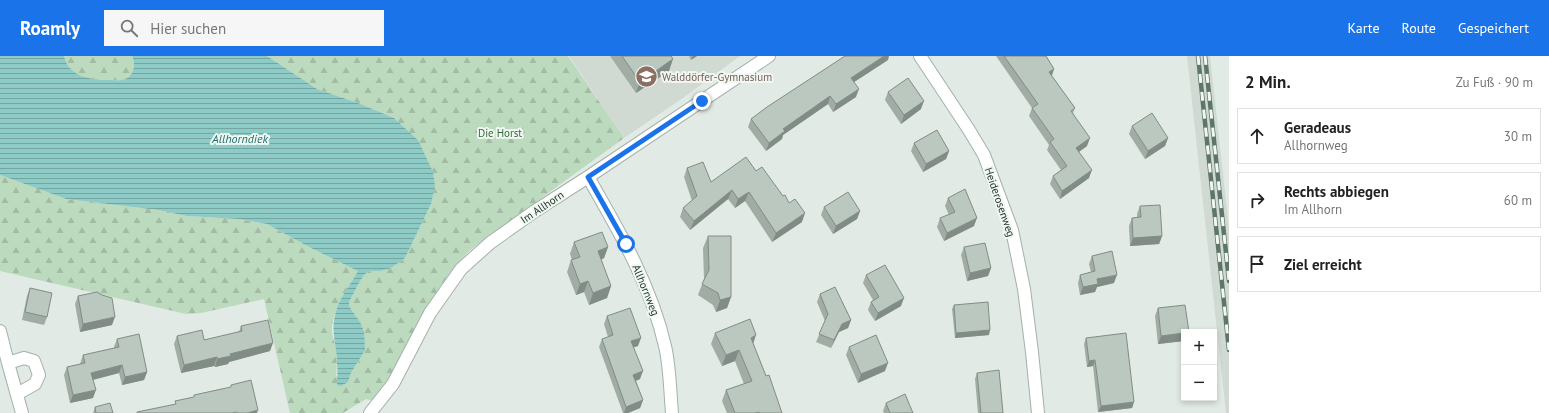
<!DOCTYPE html>
<html lang="de">
<head>
<meta charset="utf-8">
<style>
	:root { --surface:#fff; --page:#f6f6f6; --text:#222; --muted:#767676; --line:#e0e0e0; --accent:#1a73e8 }
	body { margin:0; font-family:"PT Sans",sans-serif; background:var(--page); color:var(--text) }
	.controls { position:absolute; right:12px; bottom:12px; display:grid; overflow:hidden; border-radius:0px; box-shadow:0 2px 6px #0003 }
	.controls button { width:36px; height:36px; display:grid; place-items:center; padding:0; border:0; border-bottom:1px solid var(--line); background:var(--surface); color:var(--text); font:20px sans-serif }
	.stop { position:absolute; width:12px; height:12px; margin:-9px; border:3px solid #1a73e8; border-radius:50%; background:#fff }
	.stop.end { background:#1a73e8; border-color:#fff; box-shadow:0 1px 4px #0008 }
	.list { margin:0; padding:0; list-style:none }
	h2 { display:flex; justify-content:space-between; align-items:center; height:52px; margin:0; padding:0 16px; font-size:17px }
	h2 small { font-size:13px; font-weight:400; color:var(--muted) }
	.list li { display:grid; grid-template-columns:26px 1fr auto; gap:12px; align-items:center; box-sizing:border-box; height:56px; margin:0 8px 8px; padding:0 8px; border:1px solid var(--line); border-radius:0px }
	.list b { display:block; font-size:15px; white-space:nowrap }
	.list p { margin:0; font-size:13px; white-space:nowrap; color:var(--muted) }
	.list em { font-size:13px; font-style:normal; color:var(--muted) }
	.icon { flex:none; width:22px; height:22px; fill:none; stroke:currentColor; stroke-width:2; stroke-linecap:round; stroke-linejoin:round }
	.map { position:relative; flex:none; width:1229px; height:357px; overflow:hidden }
	header { display:flex; align-items:center; gap:24px; box-sizing:border-box; height:56px; padding:0 20px; background:var(--accent); color:#fff }
	header strong { font-size:19px }
	nav { display:flex; gap:22px; margin-inline-start:auto; font-size:14px }
	.search { width:280px; height:36px; background:var(--page); display:flex; align-items:center; gap:10px; box-sizing:border-box; padding:0 14px; border-radius:0px; color:var(--muted); font-size:15px }
	main { display:flex }
	aside { flex:1; background:var(--surface) }
	.map>svg:first-child { display:block }
</style>
</head>
<body>
<header>
<strong>Roamly</strong>
<div class="search"><svg class="icon" aria-label="search" viewBox="0 0 24 24"><circle cx="10" cy="10" r="6"/><path d="M15 15l6 6"/></svg>Hier suchen</div>
<nav><a>Karte</a><a>Route</a><a>Gespeichert</a></nav>
</header>
<main>
<div class="map">
<svg width="1229" height="357" viewBox="0 0 1229 357">
	<defs>
		<pattern id="forest-firs" width="22" height="20" patternUnits="userSpaceOnUse"><rect width="22" height="20" fill="#bcdabd"/><path d="M5 1l3.5 6h-7zM16 11l3.5 6h-7z" fill="#a1bca3"/></pattern>
		<pattern id="water-rules" width="6" height="5" patternUnits="userSpaceOnUse"><rect width="6" height="5" fill="#8ecbc6"/><path d="M0 2.5h6" fill="none" stroke="#74a6a1"/></pattern>
	</defs>
	<rect width="100%" height="100%" fill="#e1eae4"/>
	<path fill="#d0dad3" d="M569,0h171l-57,42 -59,40z
		M1187,0h23l19,172v185h-3z"/>
	<path fill="url(#forest-firs)" d="M64,0h68c4,8 2,20 -7,23 -4,2 -9,1 -13,1 -19,0 -43,-2 -48,-24z
		M267,0h301l56,82 -154,112c-18,18 -33,40 -46,62 -16,30 -28,63 -50,89l-8,-2 -23,14h-53l-26,-114 -63,14 -15,1 -186,-43v-96l66,24 92,11 29,6 51,3 29,5 42,23 50,24c-12,18 -28,39 -27,62 1,5 3,10 4,15 1,10 1,19 0,28l12,6 3,-9 7,-11 3,-38 -12,-18v-4l11,-21 5,-7 5,-3h11l10,-3 14,-10 26,-54 -13,-64 -24,-22 -36,-15 -41,-14z"/>
	<path fill="url(#water-rules)" d="M0,0h64c5,22 29,24 48,24 4,0 9,1 13,-1 9,-3 11,-15 7,-23h135l50,33 41,14 36,15 24,22 15,32 2,14 -4,18 -26,54 -14,10 -10,3h-11l-5,3 -5,7 -11,21v4l12,18 3,8 1,18 -14,23 -3,9 -7,4 -4,-1c0,-7 1,-14 0,-21 0,-20 -7,-32 -1,-53 4,-14 15,-27 22,-40l-49,-24 -42,-23 -29,-5 -51,-3 -29,-6 -92,-11 -66,-24z"/>
	<g fill="none" stroke-linecap="round" stroke-linejoin="round">
		<defs>
			<path id="minor" d="M920,0l49,74 15,25 28,75 12,59 8,63 6,61
				M588,121c31,54 63,108 77,169 5,21 5,45 7,67
				M0,275l8,32
				M17,338l18,-10 4,-9 -5,-14 -10,-3 -16,5 14,50
				M370,357l23,-29 37,-71 31,-44 29,-26 45,-32 53,-34 181,-121"/>
		</defs>
		<use href="#minor" stroke="#a4b1aa" stroke-width="14"/>
		<use href="#minor" stroke="#fff" stroke-width="12"/>
		<defs>
			<path id="rail" d="M1198,0l31,294
				M1205,0l24,225"/>
		</defs>
		<use href="#rail" stroke="#5e7569" stroke-width="4.5"/>
		<use href="#rail" stroke="#f1f7f3" stroke-width="3" stroke-dasharray="9" stroke-linecap="butt"/>
	</g>
	<path fill="#a0aca4" d="M610,0h61l-2,15 -33,22z
		M689,0h8l-6,4z
		M996,0h50l8,13 -2,7 23,32 -2,5 14,33 -8,6 10,26 -29,21 -10,-15 3,-8 8,-6 -14,-20 2,-5 -20,-29 3,-8z
		M888,4l-34,22 2,15 -23,15 -5,-8 -45,31 -1,4 -16,12 -18,-24 3,-8z
		M888,36l33,17 -20,15 -16,-24z
		M1132,70l36,12 -3,8 -20,13 -16,-25z
		M914,87l35,8 -3,8 -23,13 -12,-21z
		M687,112l24,14 45,-11 27,25 19,26 -30,20 -27,-41 -10,7 -7,-9 -38,31 -10,-13 3,-9 9,-7 -8,-24z
		M948,142l26,28 -30,15 -7,-14 3,-9 9,-3 -4,-9z
		M1140,150l22,30 -3,8 -29,2 -1,-20 3,-8h5v-4z
		M824,151l36,4 -3,8 -24,15 -12,-19z
		M708,180l23,61 -4,11 -11,4 -3,-7 -15,-10 6,-16 -1,-31z
		M574,186l34,5 -4,11 -3,2 10,26 -4,12 -18,7 -5,-13 -8,3 -9,-23 4,-12h1l-2,-6z
		M964,191l27,21 -3,8 -21,5 -6,-26z
		M1092,200l22,27 -17,4 -2,5 -15,3 -2,-12 2,-8 11,-3 -2,-8z
		M866,219l35,31 -26,15 -7,-11 3,-8 2,-2 -10,-17z
		M30,232l17,29 -3,8 -22,-5 5,-24z
		M820,238l31,26 -3,8 -9,4 -8,16 -15,-6 9,-21 -8,-19z
		M78,240l34,29 -32,7 -5,-28z
		M954,249l35,30 -34,3 -3,-29z
		M1158,252l26,24v9l-26,3 -3,-28z
		M607,260l31,30 -4,1 6,32 -4,2 7,19 -3,8 -12,5h-5l-24,-66 3,-8 6,-2 -4,-13z
		M241,270l29,25 -41,11 -1,2 -13,3 -1,-1 -33,7 -7,-29 3,-8 27,4 35,-8z
		M715,277l38,11 13,32 16,37h-55l-5,-12 4,-11 18,-6 -9,-23 -13,5 -11,-22z
		M1086,282l48,64 -2,6 -34,4 -5,-46 -6,1 -3,-23z
		M117,283l30,33 -3,8 -22,5 -3,-12 -26,7v18l-23,5 -6,-28 3,-8 13,-3 3,-9 31,-7v-1z
		M849,291l36,24 -27,12 -12,-28z
		M977,317l26,40h-25l-3,-34z
		M886,347l27,10h-29l-1,-2z
		M95,351l18,6h-20z"/>
	<path fill="#828c86" d="M693,0h4l-6,4z
		M884,0h5l-1,4 -40,26 3,-8z
		M673,3l-4,12 -33,22 4,-11z
		M1054,13l-3,8 -2,-5z
		M859,33l-3,8 -23,15 3,-8z
		M830,40l-2,8 -45,31 -1,4 -16,12 3,-8 14,-14z
		M924,45l-3,8 -20,15 3,-9z
		M1090,82l-3,8 -14,10 3,-8z
		M1168,82l-3,8 -20,13 3,-8z
		M949,95l-3,8 -23,13 3,-8z
		M1092,114l-3,8 -29,21 2,-8z
		M732,134l-4,9 -38,31 4,-9z
		M749,136l-4,9 -10,7 3,-9z
		M860,155l-3,8 -24,15 3,-8z
		M805,157l-3,9 -30,20 4,-9z
		M977,162l-3,8 -30,15 3,-8z
		M1162,180l-3,8 -29,2 3,-8z
		M608,191l-4,11 -10,4 4,-11z
		M991,212l-3,8 -21,5 3,-8z
		M1117,219l-3,8 -17,4 -2,5 -15,3 3,-8 14,-8z
		M588,225l-4,11 -8,3 4,-11z
		M611,230l-4,12 -18,7 4,-12z
		M731,241l-4,11 -11,4 4,-12z
		M904,242l-3,8 -26,15 3,-8z
		M115,261l-3,8 -32,7 3,-8z
		M851,264l-3,8 -9,4 -8,16 3,-8 8,-16z
		M990,274l-1,5 -34,3 1,-5z
		M1184,277v8l-26,3 3,-8z
		M756,279l-4,12 -1,-9z
		M641,282l-3,8 -10,3 3,-8z
		M273,287l-3,8 -41,11 -1,2 -13,3 2,-8 13,-5z
		M739,294l-4,11 -13,5 4,-11z
		M217,301l-3,9 -33,7 3,-8z
		M1095,304l-2,6 -6,1 2,-6z
		M888,307l-3,8 -27,12 3,-9z
		M122,309l-3,8 -31,8 3,-8z
		M643,315l-3,8 -10,4 3,-8z
		M147,316l-3,8 -22,5 3,-8z
		M96,334l-3,8 -23,5 3,-8z
		M643,344l-3,8 -12,5h-4l2,-6z
		M1134,346l-2,6 -34,4 3,-6z
		M258,354l-1,3h-10z"/>
	<path fill="#bac8bf" stroke="#828c86" d="M622,0h49l2,3 -33,23z
		M845,0h39l-33,22 8,11 -23,15 -6,-8 -47,33 2,2 -16,12 -18,-24 16,-12z
		M1004,0h42l8,13 -5,3 26,36 -4,3 19,27 -14,10 16,22 -30,21 -9,-15 14,-10 -17,-24 4,-3 -22,-31 6,-4z
		M908,22l16,23 -20,14 -16,-23z
		M1152,57l16,25 -20,13 -16,-25z
		M937,74l12,21 -23,13 -12,-21z
		M746,101l10,14 6,-4 21,29 2,-1 4,8 6,-4 10,14 -29,20 -27,-41 -11,7 -6,-9 -38,31 -11,-13 14,-12 -10,-28 16,-6 8,20z
		M965,133l12,29 -30,15 -7,-15 15,-6 -7,-14z
		M848,136l12,19 -24,15 -12,-19z
		M1160,149l2,31 -29,2 -1,-20 9,-1 -1,-11z
		M602,176l6,15 -10,4 13,35 -18,7 -5,-12 -8,3 -9,-24 9,-3 -6,-15z
		M708,180h23v61l-11,3 -2,-7 -16,-9 7,-14z
		M985,187l6,25 -21,5 -6,-26z
		M1112,195l5,24 -20,4 1,5 -15,3 -3,-12 15,-4 -3,-15z
		M885,209l19,33 -26,15 -7,-11 8,-5 -13,-22z
		M835,231l16,33 -9,4 -8,16 -15,-6 9,-20 -8,-20z
		M30,232l22,5 -5,24 -22,-5z
		M97,236l5,3 10,3 3,19 -32,7 -5,-28z
		M988,246l2,28 -34,3 -2,-28z
		M1185,249l4,27h-5v1l-23,3 -3,-28z
		M630,252l11,30 -10,3 12,30 -10,4 10,25 -17,7 -24,-68 11,-4 -6,-19z
		M750,263l6,16 -5,3 15,38 3,-1 13,38h-23v-1l-4,1h-20l-9,-23 26,-9 -13,-31 -13,5 -11,-22z
		M268,264l5,23 -43,11 1,2 -14,3v-2l-33,8 -7,-29 25,-6 2,10 38,-9 -1,-5z
		M1126,277l8,69 -33,4 -6,-46 -6,1 -3,-23z
		M139,278l8,38 -22,5 -3,-12 -31,8 5,17 -23,5 -6,-28 18,-4 -2,-8 36,-8 -2,-8z
		M876,279l12,28 -27,11 -12,-27z
		M999,314l4,43h-22l-4,-40z
		M251,324l7,30 -11,3h-10v-1l-5,1h-95v-1l39,-8 -1,-3 19,-4v-2l37,-8v-2z
		M905,338l8,19h-23l-4,-10z
		M110,347l3,10h-17l-1,-6z"/>
	<g fill="none" stroke-linecap="round" stroke-linejoin="round">
		<path stroke="#1a73e8" stroke-width="5" d="M626,188l-38,-67 114,-76"/>
	</g>
	<defs>
		<symbol id="school-disc" viewBox="-11 -11 22 22"><circle r="9.5" fill="#8d6e63" stroke="#f1f7f3"/><path d="M0-5L7-2L0 1L-7-2ZM-4 1L0 2.5L4 1V4Q0 6-4 4Z" fill="#fff"/></symbol>
	</defs>
	<g fill-rule="evenodd">
		<use href="#school-disc" x="634" y="8" width="25" height="25"/>
	</g>
	<g text-anchor="middle" dominant-baseline="central" stroke-width="4" stroke-linejoin="round" paint-order="stroke">
		<g font-size="11" fill="#785e54" stroke="#f1f7f3" text-anchor="start">
			<text x="662" y="21">Walddörfer-Gymnasium</text>
		</g>
		<g font-size="11" fill="#316d3a" stroke="#f1f7f3">
			<text x="500" y="77">Die Horst</text>
		</g>
		<g font-size="11" fill="#23392e" stroke="#f1f7f3">
			<text transform="translate(1000 146) rotate(71)">Heiderosenweg</text>
			<text transform="translate(542 151) rotate(-34)">Im Allhorn</text>
			<text transform="translate(646 234) rotate(68)">Allhornweg</text>
		</g>
		<g font-size="12" font-style="italic" fill="#23706b" stroke="#f1f7f3">
			<text x="240" y="82">Allhorndiek</text>
		</g>
	</g>
</svg>
<div class="controls">
<button>+</button>
<button>−</button>
</div>
<div class="stop" style="left:626px;top:188px"></div>
<div class="stop end" style="left:702px;top:45px"></div>
</div>
<aside>
<h2>2 Min.<small>Zu Fuß · 90 m</small></h2>
<ul class="list">
<li><svg class="icon" aria-label="ahead" viewBox="0 0 24 24"><path d="M12 20V5M6 11l6-6 6 6"/></svg><div><b>Geradeaus</b><p>Allhornweg</p></div><em>30 m</em></li>
<li><svg class="icon" aria-label="right" viewBox="0 0 24 24"><path d="M7 20v-9h11M14 6l5 5-5 5"/></svg><div><b>Rechts abbiegen</b><p>Im Allhorn</p></div><em>60 m</em></li>
<li><svg class="icon" aria-label="arrive" viewBox="0 0 24 24"><path d="M6 21V4h12l-3 4 3 4H6"/></svg><div><b>Ziel erreicht</b></div></li>
</ul>
</aside>
</main>
</body>
</html>
